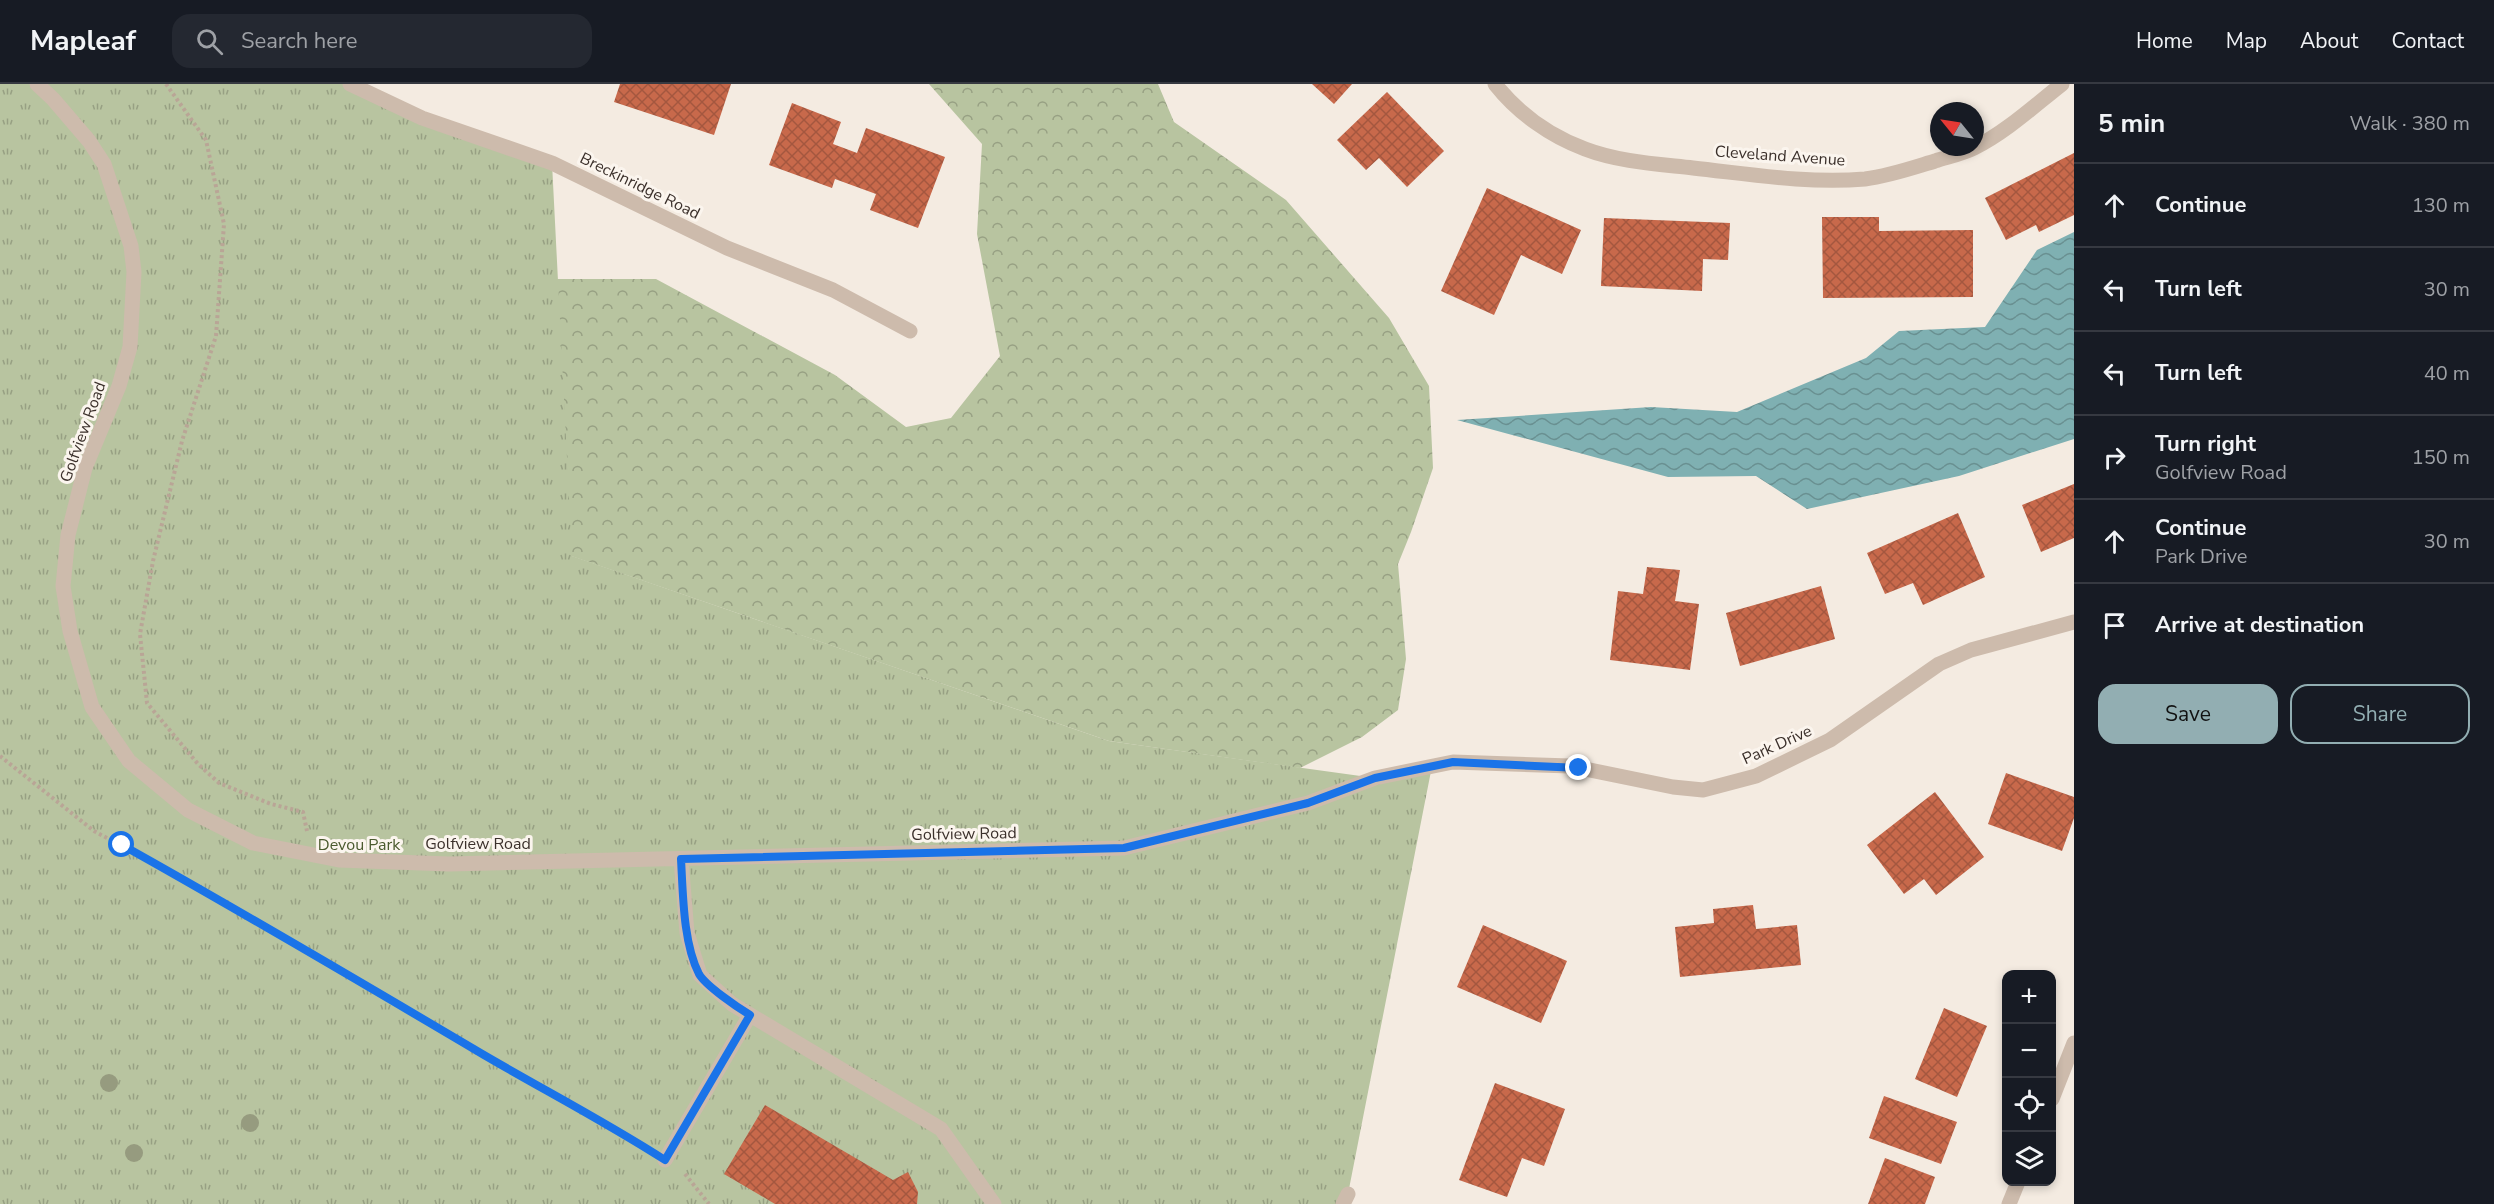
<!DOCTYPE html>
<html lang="en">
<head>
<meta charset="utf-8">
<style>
	:root { --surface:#171b24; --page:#242831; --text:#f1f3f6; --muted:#9ea1a6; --line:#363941; --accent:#92aeb2 }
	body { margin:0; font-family:"Nunito Sans",sans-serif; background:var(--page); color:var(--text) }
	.controls { position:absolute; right:18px; bottom:18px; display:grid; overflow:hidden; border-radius:12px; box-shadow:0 3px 9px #0003 }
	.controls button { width:54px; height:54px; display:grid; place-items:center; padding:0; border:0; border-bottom:2px solid var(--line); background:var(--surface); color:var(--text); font:30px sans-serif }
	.compass { position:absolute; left:1930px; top:18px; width:54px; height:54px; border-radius:50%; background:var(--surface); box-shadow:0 3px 9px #0003; rotate:300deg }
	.stop { position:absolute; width:18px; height:18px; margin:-14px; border:4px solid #1a73e8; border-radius:50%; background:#fff }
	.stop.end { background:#1a73e8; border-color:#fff; box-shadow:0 2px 6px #0008 }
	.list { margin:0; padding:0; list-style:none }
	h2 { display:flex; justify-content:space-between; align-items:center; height:78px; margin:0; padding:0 24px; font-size:26px }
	h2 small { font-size:20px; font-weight:400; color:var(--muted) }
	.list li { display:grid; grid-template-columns:39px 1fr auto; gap:18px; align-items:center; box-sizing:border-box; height:84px; padding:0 24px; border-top:2px solid var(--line) }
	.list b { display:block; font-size:22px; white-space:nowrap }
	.list p { margin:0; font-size:20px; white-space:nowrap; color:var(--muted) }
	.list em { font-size:20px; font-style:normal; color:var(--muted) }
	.actions { display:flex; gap:12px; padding:18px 24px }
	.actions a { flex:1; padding:14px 0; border:2px solid var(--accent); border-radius:18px; text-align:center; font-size:21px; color:var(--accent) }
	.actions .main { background:var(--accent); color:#111 }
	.icon { flex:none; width:33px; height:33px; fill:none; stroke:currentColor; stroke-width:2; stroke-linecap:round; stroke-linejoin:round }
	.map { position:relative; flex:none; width:2074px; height:1120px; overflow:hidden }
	header { display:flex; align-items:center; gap:36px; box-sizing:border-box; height:84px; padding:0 30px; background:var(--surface); border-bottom:2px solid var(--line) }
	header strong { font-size:28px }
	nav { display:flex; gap:33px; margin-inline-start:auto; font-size:21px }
	.search { width:420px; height:54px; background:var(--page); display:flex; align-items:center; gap:15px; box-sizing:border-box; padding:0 21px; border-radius:18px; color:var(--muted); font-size:22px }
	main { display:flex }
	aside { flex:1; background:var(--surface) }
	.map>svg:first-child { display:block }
</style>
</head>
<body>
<header>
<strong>Mapleaf</strong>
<div class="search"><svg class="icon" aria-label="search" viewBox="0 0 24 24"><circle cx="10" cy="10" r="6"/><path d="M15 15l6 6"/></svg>Search here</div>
<nav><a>Home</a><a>Map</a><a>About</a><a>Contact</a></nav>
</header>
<main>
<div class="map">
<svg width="2074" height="1120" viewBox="0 0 2074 1120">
	<defs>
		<pattern id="forest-crowns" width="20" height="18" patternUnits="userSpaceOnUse" patternTransform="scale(1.5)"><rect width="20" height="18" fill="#b8c4a0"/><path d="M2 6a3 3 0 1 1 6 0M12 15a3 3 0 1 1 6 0" fill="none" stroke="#97a083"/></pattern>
		<pattern id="park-tufts" width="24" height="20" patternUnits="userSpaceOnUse" patternTransform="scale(1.5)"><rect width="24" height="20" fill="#b8c4a0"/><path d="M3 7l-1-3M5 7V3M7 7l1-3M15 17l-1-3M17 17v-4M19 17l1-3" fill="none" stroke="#97a083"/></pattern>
		<pattern id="water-waves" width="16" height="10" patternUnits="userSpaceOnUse" patternTransform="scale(1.5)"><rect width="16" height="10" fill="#7fb0b2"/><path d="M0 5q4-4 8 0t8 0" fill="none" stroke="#699091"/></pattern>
		<pattern id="building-cross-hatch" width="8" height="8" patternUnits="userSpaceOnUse" patternTransform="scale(1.5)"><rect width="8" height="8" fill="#c8694b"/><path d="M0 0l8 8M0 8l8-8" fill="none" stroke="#a4573f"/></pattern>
	</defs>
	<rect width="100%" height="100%" fill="#f4ebe1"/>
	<path fill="url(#forest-crowns)" d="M929,0h229l16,38 112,78 103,118 40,68 4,82 -22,64 -13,32 8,95 -8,51 -36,27 -62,31 -191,-27 -538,-185 -82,-277h167l179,96 71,52 45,-9 49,-62 -23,-122 5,-90z"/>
	<path fill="url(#park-tufts)" d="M0,0h350l202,79 20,393 537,185 266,37 57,-12 -84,428 -5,10h-1343z"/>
	<path fill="url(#water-waves)" d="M2074,148v207l-115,37 -152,33 -51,-33 -88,1 -211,-57 194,-13 86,5 129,-54 33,-27 86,-4 52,-77z"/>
	<path fill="url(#building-cross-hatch)" d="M620,0h111l-17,51 -100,-33z
		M1312,0h40l-18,20z
		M1387,8l57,59 -37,36 -28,-29 -13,12 -29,-30z
		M792,19l49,19 -8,22 24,9 9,-25 79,29 -27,71 -48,-18 6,-16 -41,-15 -3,9 -63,-23z
		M2074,69v62l-35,17 -3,-7 -30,15 -21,-42z
		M1487,104l94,42 -19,44 -41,-19 -27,60 -53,-24z
		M1822,133h57v14l94,-1v67l-150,1z
		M1604,134l126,5 -2,37 -25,-1 -1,32 -101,-5z
		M2074,400v54l-33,14 -19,-47z
		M1958,429l27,64 -62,28 -10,-22 -28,11 -18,-41z
		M1647,483l33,3 -5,31 24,3 -9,66 -80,-10 8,-69 25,3z
		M1821,502l14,53 -95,27 -14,-53z
		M2006,689l68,24v21l-12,33 -74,-27z
		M1935,708l49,65 -48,38 -12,-16 -20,15 -37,-49z
		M1753,821l3,24 41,-4 4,40 -121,12 -5,-50 39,-4 -1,-14z
		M1483,841l84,36 -26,62 -84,-36z
		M1944,924l43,18 -30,71 -42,-18z
		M1495,999l70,26 -21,57 -22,-8 -15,39 -48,-17z
		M1884,1012l73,26 -16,42 -72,-26z
		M765,1021l128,75 15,-8 10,20 -1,12h-142l-51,-30z
		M1885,1074l50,19 -10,27h-57z"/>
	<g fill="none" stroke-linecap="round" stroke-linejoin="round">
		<path stroke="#b9a596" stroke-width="4" stroke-dasharray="3 3" stroke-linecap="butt" d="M166,0l40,56 18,84 -8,112 -34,105 -29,120 -13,73 7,69 51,61 21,19 52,21 32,8 4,19
			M0,672l94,75 112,61 354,208 87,48
			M685,1090l24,30"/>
		<path stroke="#cdbbac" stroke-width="15" d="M37,0l16,15 36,42 15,23 27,82 3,26 -4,75 -11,39 -34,82 -17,67 -5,51 7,45 22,76 37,54 59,49 65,33 86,17 110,4 675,-16 184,-45 67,-25 78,-16 117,4 103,21 30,3 53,-14 74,-36 109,-76 32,-14 103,-28
			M350,0l72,34 130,45 175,85 106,42 77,41
			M1495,0c23,29 55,52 90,65 34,13 73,15 108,19 56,6 115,16 172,11 24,-3 47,-11 70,-18 12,-4 27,-7 39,-13 32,-16 60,-42 88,-64
			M681,775l6,74 13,42 32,29 209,125 53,75
			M2052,1015l22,-56
			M665,1076l85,-145
			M1343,1120l5,-10
			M2009,1120l9,-22"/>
	</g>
	<g fill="#969b7f">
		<circle cx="109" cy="999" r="9"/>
		<circle cx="250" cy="1039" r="9"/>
		<circle cx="134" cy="1069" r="9"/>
	</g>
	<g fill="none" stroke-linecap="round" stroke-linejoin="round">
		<path stroke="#1a73e8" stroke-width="8" d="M122,761c122,68 242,139 362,210 60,35 122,67 181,105l85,-145c-13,-8 -44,-29 -51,-41 -16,-31 -16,-81 -18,-115l443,-11 184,-45 67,-25 78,-16 126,6"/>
	</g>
	<g text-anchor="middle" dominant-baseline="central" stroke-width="6" stroke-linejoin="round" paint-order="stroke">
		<g font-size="16" fill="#3b302b" stroke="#fbf5ee">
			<text transform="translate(1780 72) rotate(4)">Cleveland Avenue</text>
			<text transform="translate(640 102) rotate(26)">Breckinridge Road</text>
			<text transform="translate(83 348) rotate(-70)">Golfview Road</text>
			<text transform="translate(1777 661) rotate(-24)">Park Drive</text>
			<text transform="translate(964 750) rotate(-1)">Golfview Road</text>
			<text x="478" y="760">Golfview Road</text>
		</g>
		<g font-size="16" fill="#4a5a2e" stroke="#fbf5ee">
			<text x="359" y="761">Devou Park</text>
		</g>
	</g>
</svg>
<div class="controls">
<button>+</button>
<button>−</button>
<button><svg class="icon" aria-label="locate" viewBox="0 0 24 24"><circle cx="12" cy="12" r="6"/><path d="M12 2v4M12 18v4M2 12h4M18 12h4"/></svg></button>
<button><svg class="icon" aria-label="layers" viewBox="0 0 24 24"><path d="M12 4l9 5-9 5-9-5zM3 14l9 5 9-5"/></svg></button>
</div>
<svg class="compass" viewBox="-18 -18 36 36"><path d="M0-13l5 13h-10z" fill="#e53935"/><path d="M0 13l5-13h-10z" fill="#9ea1a6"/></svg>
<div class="stop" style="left:122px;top:761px"></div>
<div class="stop end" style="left:1579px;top:684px"></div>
</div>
<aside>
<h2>5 min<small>Walk · 380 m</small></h2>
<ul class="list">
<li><svg class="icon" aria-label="ahead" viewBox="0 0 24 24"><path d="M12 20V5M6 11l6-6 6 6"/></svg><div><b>Continue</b></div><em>130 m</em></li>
<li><svg class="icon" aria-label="left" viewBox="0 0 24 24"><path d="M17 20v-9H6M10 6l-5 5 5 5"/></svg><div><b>Turn left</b></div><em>30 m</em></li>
<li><svg class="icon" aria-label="left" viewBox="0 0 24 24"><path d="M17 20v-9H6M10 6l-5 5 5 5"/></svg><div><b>Turn left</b></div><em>40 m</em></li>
<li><svg class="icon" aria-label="right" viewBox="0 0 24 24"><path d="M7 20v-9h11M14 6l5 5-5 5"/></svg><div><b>Turn right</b><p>Golfview Road</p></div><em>150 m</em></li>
<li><svg class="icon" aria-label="ahead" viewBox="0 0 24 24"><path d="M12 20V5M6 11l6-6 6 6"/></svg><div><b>Continue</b><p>Park Drive</p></div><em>30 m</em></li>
<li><svg class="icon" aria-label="arrive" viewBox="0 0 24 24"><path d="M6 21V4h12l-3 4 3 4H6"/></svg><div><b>Arrive at destination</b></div></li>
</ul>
<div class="actions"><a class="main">Save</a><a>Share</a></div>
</aside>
</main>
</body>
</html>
